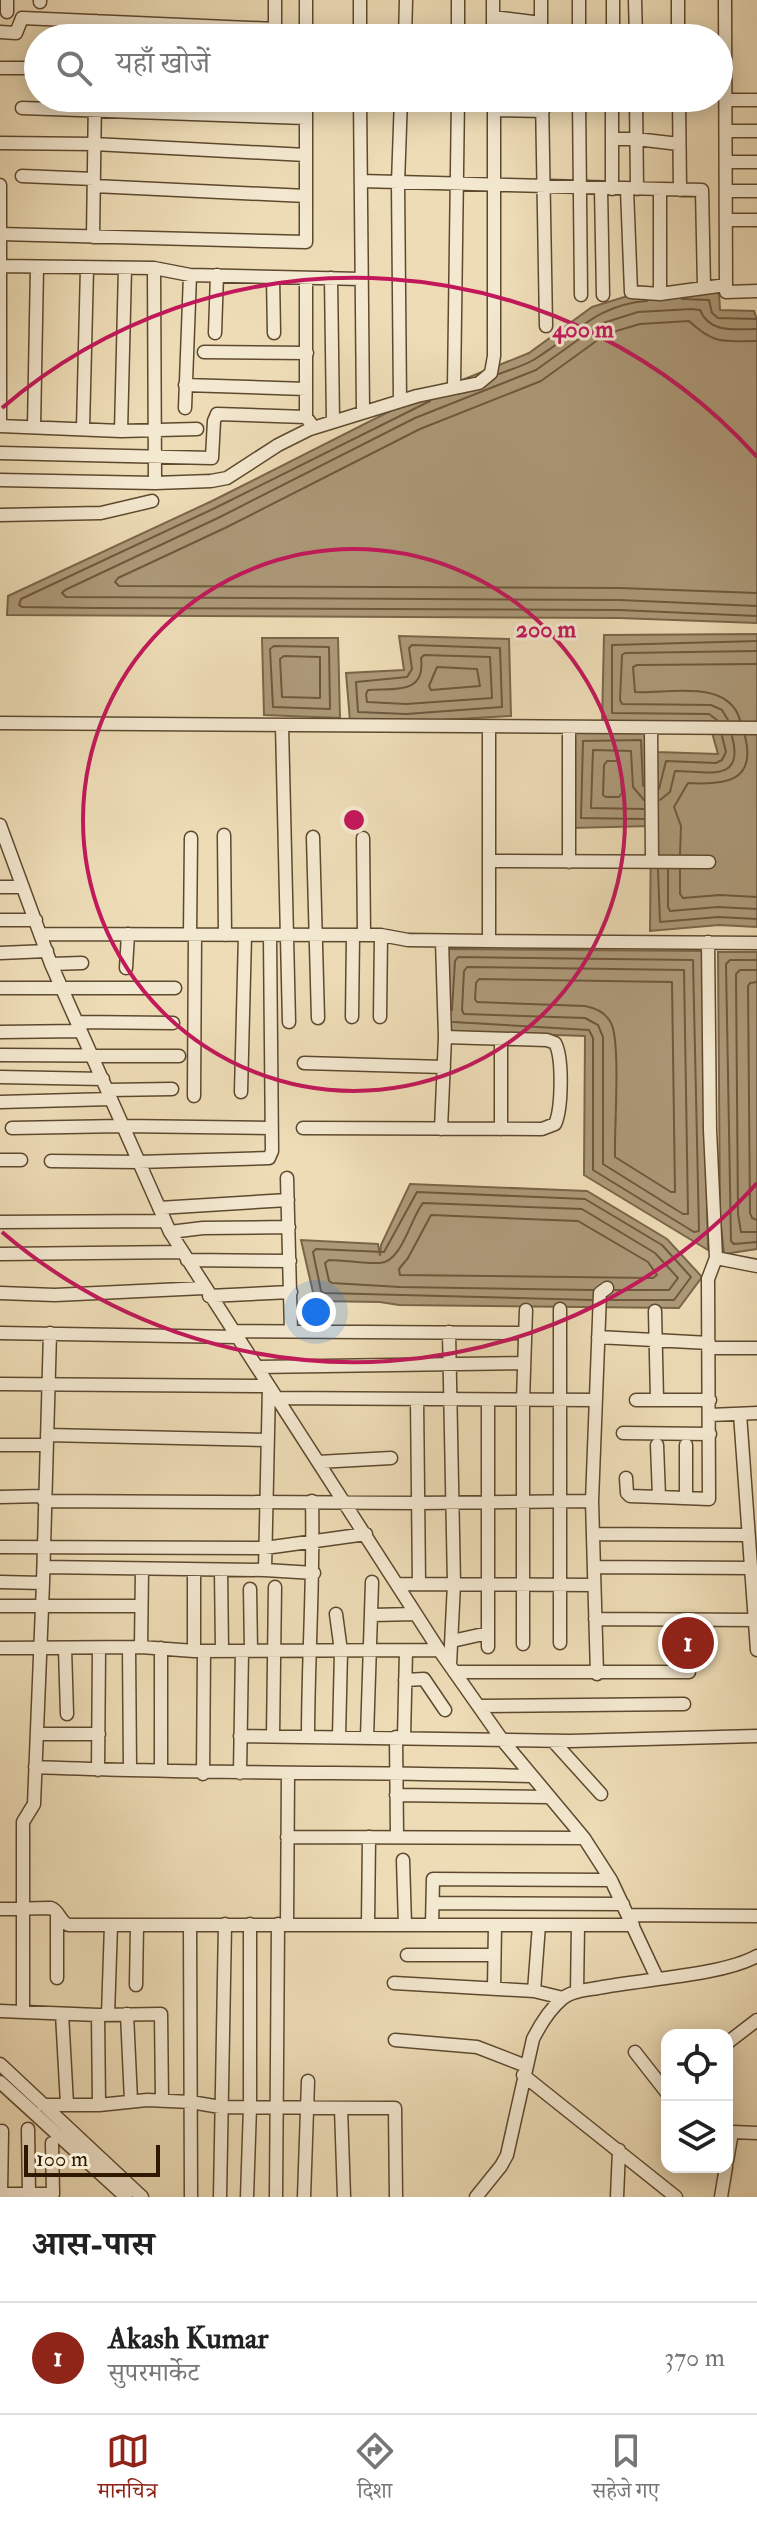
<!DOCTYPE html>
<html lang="hi">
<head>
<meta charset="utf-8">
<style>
	:root { --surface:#fff; --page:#f6f6f6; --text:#222; --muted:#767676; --line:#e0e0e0; --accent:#8f2418 }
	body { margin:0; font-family:"IM FELL Double Pica","Noto Serif Devanagari",serif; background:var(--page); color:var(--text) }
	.controls { position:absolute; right:24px; bottom:24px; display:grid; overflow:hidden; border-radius:16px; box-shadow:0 4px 20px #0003 }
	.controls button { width:72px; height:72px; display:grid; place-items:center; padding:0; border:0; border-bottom:2px solid var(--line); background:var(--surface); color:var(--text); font:40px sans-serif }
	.scale { position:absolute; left:24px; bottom:20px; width:136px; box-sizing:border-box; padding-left:8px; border:4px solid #2f1800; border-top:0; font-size:22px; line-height:28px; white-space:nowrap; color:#2f1800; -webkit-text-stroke:6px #f3e8d0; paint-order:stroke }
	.you { position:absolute; left:316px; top:1312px; width:28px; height:28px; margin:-20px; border:6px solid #fff; border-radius:50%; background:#1a73e8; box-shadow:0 0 0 12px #1a73e833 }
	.badge { display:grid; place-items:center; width:52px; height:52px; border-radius:50%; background:var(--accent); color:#fff; font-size:26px; font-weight:700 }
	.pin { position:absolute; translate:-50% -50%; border:4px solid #fff; box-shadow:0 2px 8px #0006 }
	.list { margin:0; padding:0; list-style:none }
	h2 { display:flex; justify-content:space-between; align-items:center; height:104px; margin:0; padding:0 32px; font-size:34px }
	h2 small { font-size:26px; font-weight:400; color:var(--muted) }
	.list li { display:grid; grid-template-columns:52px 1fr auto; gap:24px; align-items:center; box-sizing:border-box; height:112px; padding:0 32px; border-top:2px solid var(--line) }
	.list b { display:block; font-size:30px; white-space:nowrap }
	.list p { margin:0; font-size:26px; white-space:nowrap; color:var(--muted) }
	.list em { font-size:26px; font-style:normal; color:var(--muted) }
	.icon { flex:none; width:44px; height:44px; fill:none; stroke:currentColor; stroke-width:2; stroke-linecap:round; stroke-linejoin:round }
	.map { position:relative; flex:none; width:757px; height:2197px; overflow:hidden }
	.search { position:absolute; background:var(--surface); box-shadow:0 4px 20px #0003; left:24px; right:24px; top:24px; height:88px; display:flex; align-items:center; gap:20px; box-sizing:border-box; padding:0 28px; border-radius:44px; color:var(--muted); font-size:30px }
	.sheet { height:216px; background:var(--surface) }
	nav { display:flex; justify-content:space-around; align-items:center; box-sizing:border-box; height:112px; border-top:2px solid var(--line); background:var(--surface); font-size:22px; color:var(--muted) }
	nav a { display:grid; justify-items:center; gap:4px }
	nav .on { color:var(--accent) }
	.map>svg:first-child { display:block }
</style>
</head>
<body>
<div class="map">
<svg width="757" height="2197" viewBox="0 0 757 2197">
	<rect width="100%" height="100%" fill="#eddcb6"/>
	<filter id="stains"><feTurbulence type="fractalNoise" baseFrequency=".0025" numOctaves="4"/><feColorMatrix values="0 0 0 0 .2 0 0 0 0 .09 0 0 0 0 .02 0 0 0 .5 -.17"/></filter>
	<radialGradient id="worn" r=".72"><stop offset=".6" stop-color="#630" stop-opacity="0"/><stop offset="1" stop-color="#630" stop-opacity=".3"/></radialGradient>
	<path fill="#ac9978" stroke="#7a6548" stroke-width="2" d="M693,290l26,3 1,17 34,1 3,9v303l-138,-5 -612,-3 1,-19 204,-95 196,-99 121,-49 63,-46 42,-13z
		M757,634v293l-38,-2 -69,6 1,-105 -80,2 4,-97 75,1 6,20 62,2 -9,-32h-107l2,-87z
		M399,636l110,3 2,77 -105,6 -56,-1 -4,-48 58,-3z
		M262,638h76l2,80 -76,-3z
		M447,949l255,2 6,299 -124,-75 1,-139 -142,-5z
		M718,952h39v297l-33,5 -4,-39z
		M410,1184l177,7 80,48 35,38 -23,31 -280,-3 -19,-3 -65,-1 -14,-61 77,4 2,12 1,-11z"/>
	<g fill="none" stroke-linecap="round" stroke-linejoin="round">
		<path stroke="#6e583c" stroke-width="2" d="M682,299l27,1 3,13 6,5 39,1
			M757,329c-22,0 -47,5 -57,-19l-8,-1 -54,3 -38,12 -64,46 -121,48 -195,99 -155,73 -3,3 4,4 553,3 138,6
			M757,341c-35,0 -42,4 -68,-20l-49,3 -34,10 -65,47 -121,48 -195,99 -107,50 -3,4 4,4 500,2 138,5
			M499,374c12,-5 25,-8 36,-15 39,-24 63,-55 112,-58
			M430,401l-215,107 -194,91 -2,6 3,2 71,1 526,2 138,6
			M412,645l88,3 2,59 -96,7 -48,-2 -2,-30 51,-5 5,-8 -3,-21z
			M274,646l55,1 1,62 -57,-2 -3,-58z
			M424,655l66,2 2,41 -86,6 -39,-2 -1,-8 2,-4c26,-2 58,5 53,-32z
			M284,656l36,1v41l-38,-1 -2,-38z
			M437,667l40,2 3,17 -49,4 -2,-4z
			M717,720l-8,-6 -97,-1v-68l145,-4
			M728,720l-6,-10 -11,-5 -89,-1 -2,-4 2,-45 3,-2 132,-2
			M740,720c-12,-42 -72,-26 -105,-28l-2,-25 4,-2 120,-1
			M607,761h10l3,3 2,29 -3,4h-13l-3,-2 1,-30z
			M643,786l-2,-46 -58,1 -2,77 63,1
			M659,789l7,-28 50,2 6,-3 4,-8 -4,-16
			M644,800l-11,-13 -2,-36 -38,-1 -2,58 53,1
			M660,800l10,-8 5,-21c31,0 70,13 57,-35
			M680,854l1,-28 -7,-19 14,-24c35,2 69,0 57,-47
			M658,870l2,52 58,-5 39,2
			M668,870v37l2,4 48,-4 39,2
			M680,870v24l3,4 37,-3 37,2
			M757,960h-27l-4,4 5,277 3,3 23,-2
			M467,967l217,3 4,244h-5l-80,-50v-127l-5,-12 -13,-7 -121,-4 -2,-4 2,-39z
			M757,970h-17l-4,4 2,240 3,18h16
			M479,979l193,3 3,210h-4l-56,-35c-1,-26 6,-115 -4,-134 -5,-10 -15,-15 -26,-17l-108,-4 -2,-3 1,-16z
			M757,982l-7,1 -2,3 2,227 2,5 5,2
			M452,1010l3,-49 3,-4 235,3 6,271 -5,1 -101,-62v-132l-4,-8 -136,-8
			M431,1215l147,6 70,41 9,13 -4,3 -253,-3 -1,-6 9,-11z
			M593,1290l-193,-3 -68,-4 -3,-2 -4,-18 4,-3c17,0 35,4 51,3 22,-1 31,-46 43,-60l159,6 73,44 23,25 -9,12h-54
			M592,1300l-268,-7 -3,-2 -8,-39 3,-3 68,3 33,-60 168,7 77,46 29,32 -17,23h-66"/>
		<defs>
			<path id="minor" d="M40,0v2
				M275,0v38
				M360,0v38
				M458,0v38
				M493,0v38
				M541,0v38
				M579,0v38
				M635,0l1,38
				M678,0v38
				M725,0l1,292 31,-1
				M7,12v-12
				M493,17l48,6
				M0,32l16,1 6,-15 253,11
				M96,38v-17
				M306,38v-38
				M405,38l1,-38
				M613,38v-38
				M0,68h38
				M360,98l3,314
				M542,98l4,228
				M579,98l2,197
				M636,98l1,91
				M679,98l1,92
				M726,100h31
				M22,108l284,10
				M494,110l49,1
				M726,131h31
				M612,139h24l43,5
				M0,143l94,1 212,11
				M726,162h31
				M22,176l72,3
				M361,181l341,9 2,97
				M0,185v241l121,5 76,-2
				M94,186l212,10
				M601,188l2,107
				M612,189v-91
				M627,189l4,103 29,2 66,-9
				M660,190v104
				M726,191h31
				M726,220h31
				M0,234l306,8v-144
				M93,237l2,-139
				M0,266l154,2 36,7 171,4
				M154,268l1,215
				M273,277l1,56
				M306,278v139
				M331,278l2,143
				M215,333l2,-58
				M204,352l103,1
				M185,385l121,4
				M454,388l4,-290
				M400,401l-2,-218 3,-85
				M185,408l5,-133
				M34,427l3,-160
				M83,428l4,-160
				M121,431l4,-163
				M0,453l212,5 2,-37 3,-7 89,3 8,11
				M0,480l155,3 56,-2 16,-3 51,-33 32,-16 107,-33 62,-13 12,-10 3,-17v-258
				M0,515l101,-2 51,-12
				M0,723l757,5
				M282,726l7,296
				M489,727v214l268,2
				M651,728l1,134
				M0,825l51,139 119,268 269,418 64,91 81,97 27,42 46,98
				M224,835l1,100
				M313,837l5,181
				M363,838l1,97
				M489,861l220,1
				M569,862v-134
				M0,887h23
				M0,920h36
				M41,934l340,1 27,5 81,1
				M190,935l1,-97
				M0,953l47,-2
				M51,964l31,-1
				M126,968l2,-34
				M0,988h175
				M352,1017l1,-81
				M380,1017l1,-82
				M77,1022l96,1
				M0,1032l81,-1
				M501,1039v90
				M0,1055l179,1
				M304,1063l140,4
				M0,1077l103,2
				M108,1090l64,-1
				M241,1092l4,-157
				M194,1096l1,-161
				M0,1102l111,-3
				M12,1128l110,-2 149,2
				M303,1128l239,1 13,-5c7,-15 8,-67 0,-81l-8,-3 -102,-3
				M441,1129l4,-92 -3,-96
				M0,1160h21
				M51,1161l87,1 131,-4 3,-7 -2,-215
				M287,1178l4,153
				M159,1208l129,-8
				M0,1222l165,-1
				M170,1232l33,-4 86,-1
				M0,1254l182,-2
				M716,1258l41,8
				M187,1260l103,1
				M0,1293l55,2 149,-7
				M209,1296l82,-4
				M560,1309v334
				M655,1311l2,89
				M233,1331l292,2
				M449,1332l5,252 -4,81
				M0,1333l237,4
				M598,1337l111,6
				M709,1348h48
				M257,1367l267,-4
				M0,1384l269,2
				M277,1398l319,2
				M417,1399l2,185
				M636,1400h74
				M740,1414l17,236
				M710,1415l47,-2
				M623,1433l87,1
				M47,1435l221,5
				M0,1445h46
				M657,1445l2,52 50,2 -1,-220 8,-21 -6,-128 -2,-188
				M686,1445v53
				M318,1462l73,-4
				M626,1478l1,15 3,3 29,1
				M0,1497l44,-1
				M44,1501l374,2 174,-2
				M593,1534l154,1
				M0,1547l265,1 101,-14
				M44,1567l221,3 4,-184
				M594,1567l156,1
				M194,1570v81
				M221,1570l1,81
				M265,1570l49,3
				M0,1582l43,1
				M397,1584l197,1
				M250,1589l1,62
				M0,1606h141
				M336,1614l5,37 -2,86
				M372,1615l43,-1
				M595,1619l162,1
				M452,1641l36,-8
				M523,1644v-244l3,-90
				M141,1647l1,-78
				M488,1647v-247
				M0,1648l141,-1 53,4 245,-1
				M129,1648l1,121
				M65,1649l2,65
				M455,1672h234
				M597,1674l-5,-173 8,-208 7,-5
				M405,1680l19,-1 21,31
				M480,1706l204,-2
				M37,1734h62
				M240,1736l330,5 187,-5
				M273,1736l2,-149
				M308,1737c0,-79 6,-157 4,-236
				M367,1737l5,-155
				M396,1737l1,99
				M404,1737l2,-86
				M553,1741l48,53
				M35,1767c165,7 331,5 496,9
				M161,1769v-121
				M98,1770l1,-121
				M240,1773l2,-122
				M203,1774l1,-123
				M396,1795l153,2
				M287,1837l297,1
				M403,1860l2,65
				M433,1903l190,1
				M0,1909l51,-1c9,3 8,14 18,17h564
				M57,1914v64
				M628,1915l129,1
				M287,1924l1,-151
				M368,1924l1,-87
				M190,1925l1,272
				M432,1925l1,-46 178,1
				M407,1955h87
				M394,1983l140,8 29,7
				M136,1985l1,-60
				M494,1989l1,-64
				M534,1991l5,-66
				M577,1992l1,-67
				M0,2011l98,4 63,-1 1,86
				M23,2011v-189l11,-18 9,-221 7,-250
				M62,2014l5,90
				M127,2014l4,87
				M98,2015l1,90
				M108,2015l3,-90
				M395,2040l82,7 49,19
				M727,2043l30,-23
				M635,2052l32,41
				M0,2064l142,133
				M523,2075l153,122
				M0,2082l126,115
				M43,2105h56l48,-5 44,2 29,5 175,1 1,89
				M341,2108l3,89
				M28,2129l1,65
				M727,2161l5,-29 25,1
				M0,2194h53l-1,-51
				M1,2194l1,-63
				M220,2197l5,-273
				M247,2197l3,-90v-183
				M276,2197l2,-273
				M304,2197l4,-116
				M476,2197l25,-31 6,-11 26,-116c7,-14 17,-30 29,-40 9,-8 24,-9 36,-11 44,-9 122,-12 159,-32
				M617,2197l2,-47
				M721,2197l5,-30"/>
		</defs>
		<use href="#minor" stroke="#5e492e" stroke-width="15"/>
		<use href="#minor" stroke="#f3e8d0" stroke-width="12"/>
	</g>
	<g fill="none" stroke="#c2185b" stroke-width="4">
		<circle cx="354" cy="820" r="271"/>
		<path d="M757 1183A542 542 0 0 1 2 1232M2 408A542 542 0 0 1 757 457"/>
	</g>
	<circle cx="354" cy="820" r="12" fill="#c2185b" stroke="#f3e8d0" stroke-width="4"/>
	<g font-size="24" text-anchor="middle" font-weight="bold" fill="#c2185b" stroke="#f3e8d0" stroke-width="6" stroke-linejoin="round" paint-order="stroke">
		<text x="583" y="337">400 m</text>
		<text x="546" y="637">200 m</text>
	</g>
	<rect width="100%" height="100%" filter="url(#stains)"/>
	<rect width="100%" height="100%" fill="url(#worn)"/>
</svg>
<div class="controls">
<button><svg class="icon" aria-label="locate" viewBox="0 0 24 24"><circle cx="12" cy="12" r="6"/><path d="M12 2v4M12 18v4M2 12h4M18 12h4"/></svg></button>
<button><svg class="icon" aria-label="layers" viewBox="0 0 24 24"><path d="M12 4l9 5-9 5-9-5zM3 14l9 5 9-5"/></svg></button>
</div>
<div class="scale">100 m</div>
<div class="you"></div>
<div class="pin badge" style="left:688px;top:1643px">1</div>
<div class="search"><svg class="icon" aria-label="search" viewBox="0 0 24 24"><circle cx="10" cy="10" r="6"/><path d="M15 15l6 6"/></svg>यहाँ खोजें</div>
</div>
<section class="sheet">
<h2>आस-पास<small></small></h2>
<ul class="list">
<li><span class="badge">1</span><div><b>Akash Kumar</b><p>सुपरमार्केट</p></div><em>370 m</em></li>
</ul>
</section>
<nav>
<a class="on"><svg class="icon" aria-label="map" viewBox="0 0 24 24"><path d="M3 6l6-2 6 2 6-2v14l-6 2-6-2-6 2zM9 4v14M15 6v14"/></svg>मानचित्र</a>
<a><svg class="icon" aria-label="directions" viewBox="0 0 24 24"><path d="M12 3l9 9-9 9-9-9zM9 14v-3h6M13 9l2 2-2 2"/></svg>दिशा</a>
<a><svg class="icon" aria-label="saved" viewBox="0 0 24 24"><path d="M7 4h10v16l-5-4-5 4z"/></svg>सहेजे गए</a>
</nav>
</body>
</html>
